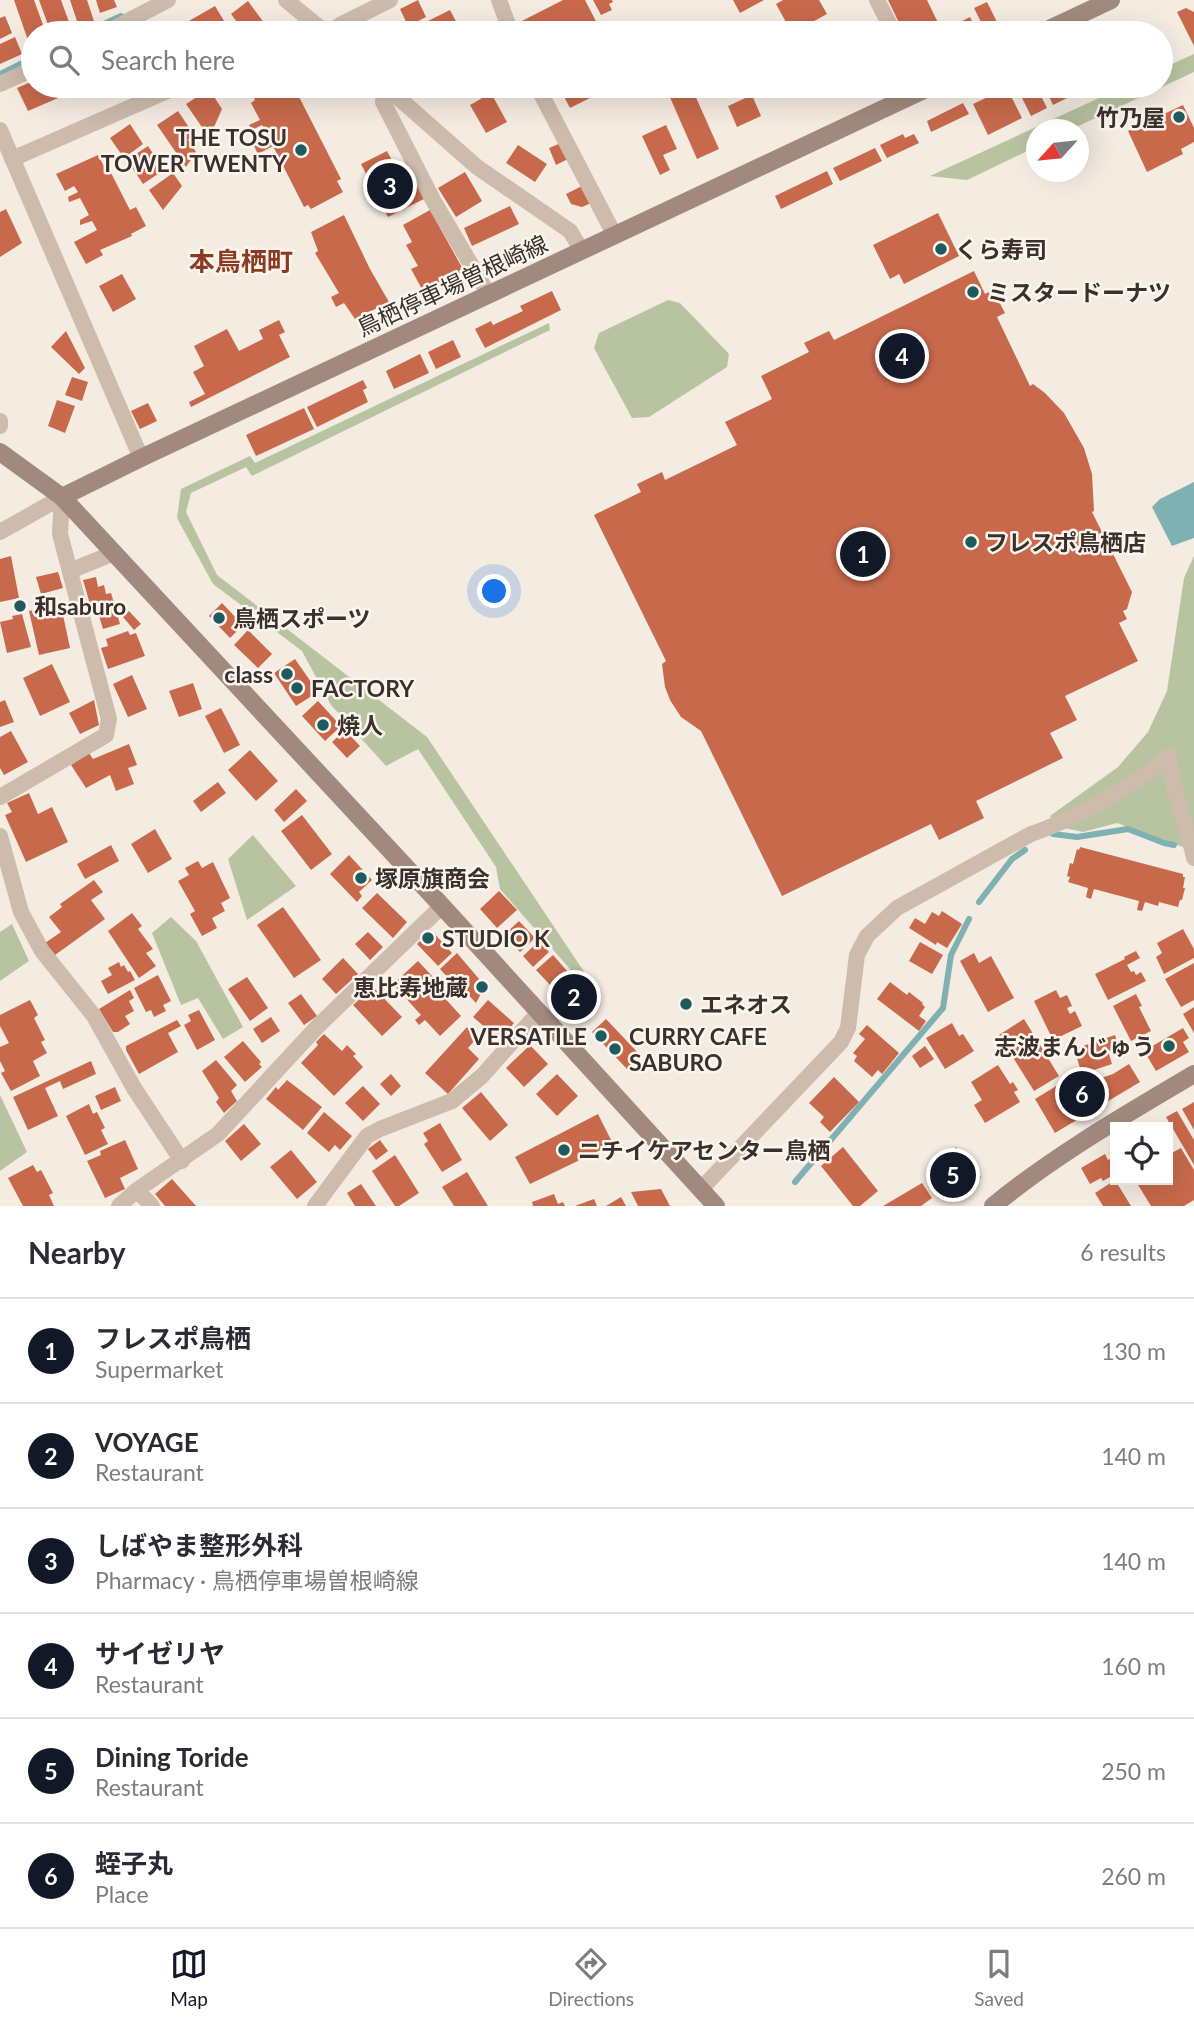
<!DOCTYPE html>
<html lang="en">
<head>
<meta charset="utf-8">
<style>
	:root { --surface:#fff; --page:#f2f2f3; --text:#2b2b33; --muted:#7c7c81; --line:#e1e1e2; --accent:#111827 }
	body { margin:0; font-family:Lato,"Noto Sans JP",sans-serif; background:var(--page); color:var(--text) }
	.controls { position:absolute; right:21px; bottom:21px; display:grid; overflow:hidden; border-radius:0px; box-shadow:0 7px 28px #0002 }
	.controls button { width:63px; height:63px; display:grid; place-items:center; padding:0; border:0; border-bottom:2px solid var(--line); background:var(--surface); color:var(--text); font:35px sans-serif }
	.compass { position:absolute; left:1026px; top:119px; width:63px; height:63px; border-radius:50%; background:var(--surface); box-shadow:0 7px 28px #0002; rotate:243deg }
	.you { position:absolute; left:495px; top:592px; width:24px; height:24px; margin:-18px; border:5px solid #fff; border-radius:50%; background:#1a73e8; box-shadow:0 0 0 10px #1a73e833 }
	.badge { display:grid; place-items:center; width:46px; height:46px; border-radius:50%; background:var(--accent); color:#fff; font-size:23px; font-weight:700 }
	.pin { position:absolute; translate:-50% -50%; border:4px solid #fff; box-shadow:0 2px 7px #0006 }
	.list { margin:0; padding:0; list-style:none }
	h2 { display:flex; justify-content:space-between; align-items:center; height:91px; margin:0; padding:0 28px; font-size:30px }
	h2 small { font-size:23px; font-weight:400; color:var(--muted) }
	.list li { display:grid; grid-template-columns:46px 1fr auto; gap:21px; align-items:center; box-sizing:border-box; height:105px; padding:0 28px; border-top:2px solid var(--line) }
	.list b { display:block; font-size:26px; white-space:nowrap }
	.list p { margin:0; font-size:23px; white-space:nowrap; color:var(--muted) }
	.list em { font-size:23px; font-style:normal; color:var(--muted) }
	.icon { flex:none; width:38px; height:38px; fill:none; stroke:currentColor; stroke-width:2; stroke-linecap:round; stroke-linejoin:round }
	.map { position:relative; flex:none; width:1194px; height:1206px; overflow:hidden }
	.search { position:absolute; background:var(--surface); box-shadow:0 7px 28px #0002; left:21px; right:21px; top:21px; height:77px; display:flex; align-items:center; gap:18px; box-sizing:border-box; padding:0 24px; border-radius:38px; color:var(--muted); font-size:26px }
	.sheet { height:721px; background:var(--surface) }
	nav { display:flex; justify-content:space-around; align-items:center; box-sizing:border-box; height:98px; border-top:2px solid var(--line); background:var(--surface); font-size:19px; color:var(--muted) }
	nav a { display:grid; justify-items:center; gap:4px }
	nav .on { color:var(--accent) }
	.map>svg:first-child { display:block }
</style>
</head>
<body>
<div class="map">
<svg width="1194" height="1206" viewBox="0 0 1194 1206">
	<rect width="100%" height="100%" fill="#f4ebe1"/>
	<path fill="#b8c4a0" d="M1194,54v18l-122,57 -36,1v17l-69,33 -37,-4 195,-90h36v-17z
		M668,300l12,3 49,51 -2,13 -78,50 -17,1 -38,-70 5,-15z
		M549,323l1,7 -298,146 -6,-9 -55,26 -5,19 31,63 210,162 168,251 -5,4 -90,-103 -4,-22 -78,-118 -32,17 -55,-61 -29,-54 -89,-67 -36,-66 4,-29 69,-33 5,7z
		M1194,556v295l-77,-28 -34,9 -28,-6 -5,-10 68,-49 30,-35 19,-41 17,-113z
		M253,835l43,51 -49,34 -19,-61z
		M171,917l25,24 47,86 -20,12 -25,-41 -17,7 -29,-72z
		M12,924l17,37 -29,20v-49z
		M0,1095l27,57 -27,19z"/>
	<path fill="#7fb0b2" d="M1194,482v56l-22,8 -20,-39 8,-8z"/>
	<g fill="none" stroke-linecap="round" stroke-linejoin="round">
		<path stroke="#7fb0b2" stroke-width="6" d="M85,33l36,-17
			M0,74l33,-16
			M1053,834l24,3 51,-8 36,14 10,2
			M979,902l33,-43 13,-9
			M795,1182l148,-174 8,-53 18,-36"/>
	</g>
	<path fill="#c8694b" d="M14,0h20l12,33h-13v16h-2z
		M39,0h22l12,33h-22z
		M70,0h17l8,24 -15,6z
		M96,0h18l3,7 -17,6z
		M418,0l8,17 -18,9 -8,-17z
		M563,0h22l17,33h-81l-5,-9z
		M593,0h19l1,2 -4,2 3,6 -11,5z
		M733,0h31l-24,13z
		M783,0h36l8,14 -35,19 -16,-29z
		M888,0h39l16,33h-39z
		M248,1l19,26 -8,6h-14l-14,-19z
		M987,2l12,24 -13,6 -12,-24z
		M215,6l14,23 -7,4h-35l-5,-8z
		M1186,8l8,4v34l-17,-34z
		M450,10l12,23h-32l-6,-10z
		M5,16l7,17 -12,6v-21z
		M970,17l8,16h-25l-3,-6z
		M770,23l4,10h-37l14,-6 1,4z
		M15,37l7,17 -22,10v-20z
		M33,81v5h53l-58,25 -11,-23z
		M273,86h16l2,5 4,-2 46,90 -4,2 6,11 -32,17 -3,-4 -4,2 -31,-61 -15,8 -7,-14 15,-8 -4,-7 -10,5 -3,-5 11,-5 -9,-17 4,-3 -2,-4z
		M314,86h22l-17,10z
		M547,86h55l-15,7 3,5 -20,10 -9,-17 -9,4z
		M665,86h44l-15,7 25,56 -22,10z
		M1016,86h20l11,22 -16,8z
		M1044,86h20l5,11 -16,8z
		M1007,88l15,30 -34,17 -15,-31z
		M209,89l13,20 -8,18 -8,6 -20,-29z
		M491,93l16,29 -21,11 -16,-28z
		M752,95l9,21 -24,11 -9,-21z
		M963,103l6,11 -38,18 -4,-11z
		M1183,105l11,23v14l-13,7 2,5 -36,18 -19,-41z
		M178,111l16,24 -6,5 8,12 -10,15 -29,-42z
		M130,124l13,20 -19,14 -14,-20z
		M666,125l11,24 -14,6 7,15 -10,5 -18,-39z
		M903,134l2,4 9,-4 5,9 -32,15 -7,-13z
		M561,143l7,16 -12,6 -7,-17z
		M518,145l29,19 -12,18 -29,-19z
		M148,146l16,24 -21,14 -16,-24z
		M875,148l7,13 -42,20 -7,-13z
		M387,151l11,21 10,-5 16,32 -36,18 -27,-53z
		M98,155l9,17 3,-1 20,39 6,-3 10,19 -15,8 1,2 -32,14 3,5 -17,9 -12,-22 23,-12 -5,-9 -12,4v-5l9,-5 -9,-17 -11,4 -1,-5 10,-5 -4,-6 -9,5 -9,-17z
		M827,171l6,13 -52,25 -6,-13z
		M465,172l17,29 -26,16 -18,-29z
		M173,173l9,13 -19,24 -14,-20z
		M582,186l9,17 -9,4 -11,-3 -5,-10z
		M510,206l9,18 -47,22 -8,-18z
		M6,209l16,34 -22,14v-45z
		M430,210l34,61 -40,22 -13,-24 7,-3 -12,-21 6,-3 -9,-17z
		M938,213l21,43 -55,28 -5,-10 -9,5 -17,-34z
		M344,215l26,54 19,33 -34,17 -11,-16 -8,4 -5,-10 8,-4 -24,-40 3,-2 -7,-19z
		M974,271l11,23 8,-4 12,23 -8,4 33,69 3,-2 12,9 19,20 20,35 8,26 2,37 -2,1 40,80 -5,17 -4,2 4,8 -8,4 19,38 -73,35 12,24 -27,13 13,25 -87,43 8,17 -45,22 -8,-16 -149,72 -81,-165 -20,-14 -11,-17 -5,-13 -3,-23 4,-3 -72,-146 47,-23 -4,-8 25,-12 3,8 72,-35 -12,-23 47,-23 -11,-23 48,-24 -5,-9 25,-12 5,9z
		M122,274l14,25 -23,13 -14,-26z
		M552,291l9,19 -76,38 -10,-19 16,-8 2,4 30,-14 -3,-5z
		M279,320l6,12 -6,3 11,22 -99,50 -2,-5 16,-8 -12,-22 11,-6 -10,-20 33,-17 12,22 24,-12 -4,-9z
		M66,331l19,37 -6,6 -28,-27z
		M453,340l8,17 -25,12 -8,-17z
		M420,354l9,19 -35,16 -8,-18z
		M72,377l16,5 -6,19 -17,-6z
		M363,380l4,8 -4,2 5,12 -51,25 -10,-20z
		M57,400l18,6 -10,27 -17,-7z
		M148,403l9,18 -17,8 -9,-18z
		M304,408l10,21 -58,27 -10,-21z
		M11,556l8,42 -19,4v-43z
		M58,572l5,16 -22,6 -5,-17z
		M96,577l2,10 6,-2 2,9 5,-1 9,31 -17,5 -8,-27 -5,2 -7,-24z
		M222,603l21,22 -13,13 -21,-22z
		M51,607l1,5 10,-2 8,38 -31,7 -10,-44z
		M129,611l12,13 -7,6 -11,-13z
		M22,614l9,33 -24,6 -7,-31 13,-3 -1,-3z
		M248,630l24,24 -14,14 -24,-23z
		M128,631l2,4 6,-2 9,23 -37,13 -7,-21 7,-2 -2,-7z
		M295,659l23,33 -22,14 -22,-33z
		M52,664l18,38 -30,14 -17,-38z
		M132,675l15,34 -19,8 -15,-33z
		M193,683l9,26 -23,8 -10,-26z
		M5,700l9,22 -14,5v-25z
		M94,700l5,25 -19,9 -11,-21z
		M318,701l23,25 -16,15 -23,-25z
		M221,708l19,37 -16,8 -19,-37z
		M345,730l15,16 -13,12 -15,-16z
		M11,731l17,31 -24,13 -4,-7v-31z
		M129,744l8,21 -9,3 6,16 -18,7 -6,-16 -24,13 -15,-23 18,-12 4,6z
		M250,750l28,31 -22,20 -28,-31z
		M218,782l8,11 -25,19 -8,-11z
		M296,789l11,12 -23,21 -10,-12z
		M29,793l9,21 14,-7 16,35 -42,20 -21,-47 7,-3 -5,-9z
		M302,815l30,39 -21,16 -30,-39z
		M155,829l17,30 -24,14 -17,-29z
		M111,845l8,16 -34,18 -8,-15z
		M1080,847l103,27v3h2l-2,11h2l-3,12h-2l-2,7 -19,-5 -1,4 -13,-4 -3,9 -5,-1 2,-9 -45,-12 -3,10 -5,-2 2,-9 -20,-6 2,-5 -3,-1 3,-13 3,1 4,-15 2,1z
		M349,855l23,25 -13,12 3,4 -5,6 -27,-28z
		M198,861l4,7 11,-6 17,36 -9,5 4,8 -13,7 5,10 -15,8 -12,-22 5,-3 -17,-30 11,-6 -4,-7z
		M94,880l9,12 -12,8 14,19 -50,36 -10,-12 16,-11 -12,-15 13,-10 -2,-3z
		M499,891l18,19 -20,18 -17,-19z
		M377,893l30,29 -14,16 -31,-30z
		M283,907l38,53 -27,18 -37,-53z
		M942,911l20,13 -15,24 -10,-6 -1,3 -27,-17 6,-10 10,6 7,-12 7,4z
		M132,913l10,13 -4,3 15,20 -7,4 10,13 -17,12 -31,-47z
		M519,921l16,17 -15,14 -16,-17z
		M1183,929l11,20v9l-30,16 -8,-17 6,-4 -5,-10z
		M431,930l21,23 -14,13 -21,-22z
		M368,932l15,15 -13,13 -15,-16z
		M539,941l10,11 -16,15 -10,-11z
		M920,942l23,13 -11,19 -23,-13z
		M1136,951l4,7 -13,7 4,7 3,-1 2,4 5,-3 5,9 -38,19 -13,-26 30,-15 -1,-2z
		M457,953l28,33 -9,17 -13,-14 -3,2 -20,-22z
		M974,953l5,10 12,-7 23,42 -26,14 -28,-51z
		M553,955l15,17 -16,15 -16,-17z
		M343,958l15,16 -22,20 -14,-15z
		M418,961l28,30 -4,4 19,21 -21,20 -15,-16 -6,5 -4,-5 6,-5 -28,-31z
		M119,962l2,5 3,-2 4,7 2,-1 5,9 -27,14 -7,-13 11,-6 -4,-7z
		M1194,963v37l-13,7 -16,-28z
		M158,975l13,26 -8,4 3,6 -12,6 -3,-7 -5,2 -12,-24z
		M247,977l21,31 -18,13 -22,-32z
		M571,978l21,23 -15,14 -21,-23z
		M890,982l17,13 2,-3 14,11 -1,1 3,3 -6,9 7,5 -7,10 -42,-32z
		M373,987l29,30 -20,19 -29,-31z
		M130,990l4,8 -5,3 5,10 -9,5 5,8 -12,8h-5l-14,-23z
		M1056,990l4,8 7,-3 5,11 -5,2 3,6 5,-3 7,15 -29,14 -19,-39z
		M301,994l16,22 -13,9 -16,-22z
		M1136,994l6,12 -3,1 12,24 -20,10 -18,-35z
		M30,1000l8,15 -4,3 11,22 -4,2 6,11 -14,8 7,15 -29,15 -10,-18 4,-2 -5,-10v-14l9,-4 -9,-17v-11z
		M488,1000l26,23 -14,17 -27,-23z
		M1194,1007v26l-11,-19z
		M199,1010l16,30 -18,10 -13,-25 7,-4 -3,-6z
		M271,1017l9,14 -18,12 -9,-14z
		M606,1019l35,37 -14,13 -35,-37z
		M1024,1019l35,57 -25,15 -35,-56z
		M177,1020l4,6 -13,7 10,19 -39,22 -13,-24v-4z
		M952,1023l7,13 4,-2 11,17 -29,18 -19,-31z
		M867,1025l32,28 -17,21 -4,-4 -6,7 -18,-16 3,-5 -4,-3 12,-14 -6,-5z
		M467,1027l11,10 -10,11 11,11 -31,35 -23,-21z
		M1183,1028l6,10 -6,4 6,10 -33,19 -12,-20z
		M324,1034l18,17 5,-6 9,9 -3,2 10,11 -29,29 -33,-33 17,-18 -2,-3z
		M1115,1035l4,13 -11,3 4,13 -30,10 -8,-25z
		M243,1041l18,21 -2,2 3,3 -17,15 -21,-25z
		M530,1045l18,19 -24,23 -18,-19z
		M925,1046l9,13 -14,9 -8,-12z
		M216,1060l21,25 -6,6 6,10 -13,12 -8,-11 3,-4 -17,-27z
		M91,1061l5,13 -33,15 -3,-8 -15,7 13,28 -30,14 -15,-33z
		M1129,1064l11,18 -85,51 -20,-34 31,-19 5,8 42,-14z
		M998,1065l12,19 3,-2 5,8 -4,2 6,10 -35,21 -11,-18 8,-5 -11,-18z
		M391,1074l10,12 -10,10 -11,-12z
		M557,1074l21,22 -21,20 -21,-22z
		M834,1077l25,25 -29,30 -10,-10 4,-5 -15,-14z
		M287,1080l35,27 -19,23 -37,-31 10,-12 2,3z
		M363,1086l17,18 -17,17 -18,-18z
		M115,1087l6,14 -20,9 -6,-14z
		M481,1092l27,33 -18,16 -28,-33z
		M1194,1102v28l-12,-21z
		M89,1104l4,10 4,-2 8,16 -4,2 7,14 -23,11 -19,-39z
		M1177,1111l17,29v25l-28,-48z
		M324,1112l28,24 -12,14 -5,-5 -6,7 -22,-19z
		M598,1114l15,30 -83,40 -15,-27z
		M440,1123l22,37 -20,12 -18,-28 4,-3 -5,-8z
		M244,1124l17,20 -20,17 -16,-20z
		M125,1140l13,29 -18,9 5,11 -20,9 -18,-37 14,-6 -1,-4z
		M380,1140l8,11 -12,9 -8,-11z
		M843,1147l35,44 -18,15h-7l-32,-40z
		M956,1147l25,30 -30,25 -25,-30z
		M1181,1148l13,22v30l-10,6h-33l-16,-26h33v-25z
		M291,1150l26,32 -20,17 -27,-32z
		M1105,1154l3,6 4,-2 3,5v11l-12,7 -2,-3 -11,6 -9,-16z
		M395,1155l24,38 -20,13h-4l-23,-35z
		M33,1165l4,7 4,-2 12,23 -4,2 5,11h-31l-15,-28z
		M467,1172l21,34h-34l-12,-19z
		M172,1179l24,27h-31l-10,-12z
		M1115,1180l16,26h-28l-8,-13z
		M922,1183l10,15 -11,8h-38z
		M361,1184l15,22h-21l-8,-13z
		M661,1189l9,17h-32l-7,-14z
		M554,1194l4,10 5,-2 2,4h-32l-1,-4z
		M621,1197l5,9h-20z
		M594,1199l3,7h-22z"/>
	<g fill="none" stroke-linecap="round" stroke-linejoin="round">
		<path stroke="#cdbbac" stroke-width="16" d="M286,0l40,33
			M499,0l12,33
			M877,0l17,33
			M105,33l63,-33
			M298,33l16,-10
			M330,33l10,-8 50,-25
			M0,84l33,-15
			M385,86l92,81 93,64 12,20
			M386,86l-3,16 50,98 56,95
			M537,86l78,150
			M0,130l141,328
			M12,159l167,-73
			M0,421v5
			M0,532l62,-35 -2,37 49,185 -3,16 -106,62
			M70,571l44,-18
			M1169,756c3,36 18,67 25,102
			M0,836l21,76 21,39 52,65 40,72 48,73
			M701,1189l140,-147 7,-14 9,-73 10,-19 30,-28 134,-74c42,-14 104,-49 138,-78
			M137,1190l15,16
			M119,1206l18,-16 81,-56 100,-108 124,-120
			M315,1206l52,-70 13,-7 72,-28 30,-25 57,-64"/>
		<path stroke="#a18a7d" stroke-width="18" d="M1041,33l70,-33
			M0,452l62,45 380,409 274,300
			M62,497l79,-39 791,-372
			M993,1206c62,-51 132,-91 201,-132"/>
	</g>
	<g fill="#1f5a5e" stroke="#fbf5ee" stroke-width="2.5">
		<circle cx="1179" cy="117" r="7"/>
		<circle cx="301" cy="150" r="7"/>
		<circle cx="941" cy="249" r="7"/>
		<circle cx="973" cy="292" r="7"/>
		<circle cx="971" cy="542" r="7"/>
		<circle cx="20" cy="606" r="7"/>
		<circle cx="219" cy="618" r="7"/>
		<circle cx="287" cy="674" r="7"/>
		<circle cx="297" cy="688" r="7"/>
		<circle cx="323" cy="725" r="7"/>
		<circle cx="361" cy="878" r="7"/>
		<circle cx="428" cy="938" r="7"/>
		<circle cx="482" cy="987" r="7"/>
		<circle cx="686" cy="1004" r="7"/>
		<circle cx="601" cy="1036" r="7"/>
		<circle cx="1169" cy="1046" r="7"/>
		<circle cx="615" cy="1049" r="7"/>
		<circle cx="564" cy="1150" r="7"/>
	</g>
	<g text-anchor="middle" dominant-baseline="central" stroke-width="5" stroke-linejoin="round" paint-order="stroke">
		<g font-size="23" font-weight="bold" fill="#3b302b" stroke="#fbf5ee" text-anchor="start">
			<text x="1165" y="117" text-anchor="end">竹乃屋</text>
			<text x="287" y="137" text-anchor="end">THE TOSU<tspan x="287" dy="26">TOWER TWENTY</tspan></text>
			<text x="955" y="249">くら寿司</text>
			<text x="987" y="292">ミスタードーナツ</text>
			<text x="985" y="542">フレスポ鳥栖店</text>
			<text x="34" y="606">和saburo</text>
			<text x="233" y="618">鳥栖スポーツ</text>
			<text x="273" y="674" text-anchor="end">class</text>
			<text x="311" y="688">FACTORY</text>
			<text x="337" y="725">焼人</text>
			<text x="375" y="878">塚原旗商会</text>
			<text x="442" y="938">STUDIO K</text>
			<text x="468" y="987" text-anchor="end">恵比寿地蔵</text>
			<text x="700" y="1004">エネオス</text>
			<text x="587" y="1036" text-anchor="end">VERSATILE</text>
			<text x="629" y="1036">CURRY CAFE<tspan x="629" dy="26">SABURO</tspan></text>
			<text x="1155" y="1046" text-anchor="end">志波まんじゅう</text>
			<text x="578" y="1150">ニチイケアセンター鳥栖</text>
		</g>
		<g font-size="23" fill="#3b302b" stroke="#fbf5ee">
			<text transform="translate(452 285) rotate(-25)">鳥栖停車場曽根崎線</text>
		</g>
		<g font-size="26" font-weight="bold" fill="#8c3b22" stroke="#fbf5ee">
			<text x="241" y="261">本鳥栖町</text>
		</g>
	</g>
</svg>
<div class="controls">
<button><svg class="icon" aria-label="locate" viewBox="0 0 24 24"><circle cx="12" cy="12" r="6"/><path d="M12 2v4M12 18v4M2 12h4M18 12h4"/></svg></button>
</div>
<svg class="compass" viewBox="-18 -18 36 36"><path d="M0-13l5 13h-10z" fill="#e53935"/><path d="M0 13l5-13h-10z" fill="#7c7c81"/></svg>
<div class="you"></div>
<div class="pin badge" style="left:863px;top:554px">1</div>
<div class="pin badge" style="left:574px;top:997px">2</div>
<div class="pin badge" style="left:390px;top:186px">3</div>
<div class="pin badge" style="left:902px;top:356px">4</div>
<div class="pin badge" style="left:953px;top:1175px">5</div>
<div class="pin badge" style="left:1082px;top:1094px">6</div>
<div class="search"><svg class="icon" aria-label="search" viewBox="0 0 24 24"><circle cx="10" cy="10" r="6"/><path d="M15 15l6 6"/></svg>Search here</div>
</div>
<section class="sheet">
<h2>Nearby<small>6 results</small></h2>
<ul class="list">
<li><span class="badge">1</span><div><b>フレスポ鳥栖</b><p>Supermarket</p></div><em>130 m</em></li>
<li><span class="badge">2</span><div><b>VOYAGE</b><p>Restaurant</p></div><em>140 m</em></li>
<li><span class="badge">3</span><div><b>しばやま整形外科</b><p>Pharmacy · 鳥栖停車場曽根崎線</p></div><em>140 m</em></li>
<li><span class="badge">4</span><div><b>サイゼリヤ</b><p>Restaurant</p></div><em>160 m</em></li>
<li><span class="badge">5</span><div><b>Dining Toride</b><p>Restaurant</p></div><em>250 m</em></li>
<li><span class="badge">6</span><div><b>蛭子丸</b><p>Place</p></div><em>260 m</em></li>
</ul>
</section>
<nav>
<a class="on"><svg class="icon" aria-label="map" viewBox="0 0 24 24"><path d="M3 6l6-2 6 2 6-2v14l-6 2-6-2-6 2zM9 4v14M15 6v14"/></svg>Map</a>
<a><svg class="icon" aria-label="directions" viewBox="0 0 24 24"><path d="M12 3l9 9-9 9-9-9zM9 14v-3h6M13 9l2 2-2 2"/></svg>Directions</a>
<a><svg class="icon" aria-label="saved" viewBox="0 0 24 24"><path d="M7 4h10v16l-5-4-5 4z"/></svg>Saved</a>
</nav>
</body>
</html>
